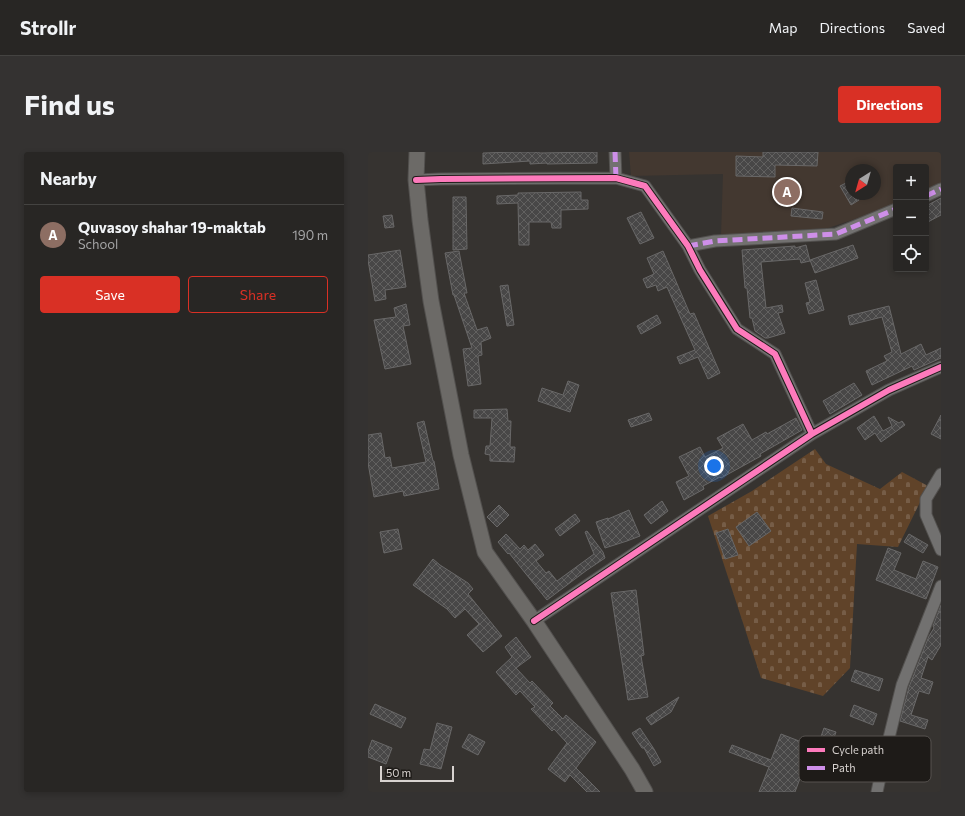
<!DOCTYPE html>
<html lang="en">
<head>
<meta charset="utf-8">
<style>
	:root { --surface:#282624; --page:#343231; --text:#f1f3f6; --muted:#a5a5a6; --line:#444341; --accent:#d93025 }
	body { margin:0; font-family:Commissioner,sans-serif; background:var(--page); color:var(--text) }
	.controls { position:absolute; right:12px; top:12px; display:grid; overflow:hidden; border-radius:4px; box-shadow:0 2px 6px #0003 }
	.controls button { width:36px; height:36px; display:grid; place-items:center; padding:0; border:0; border-bottom:1px solid var(--line); background:var(--surface); color:var(--text); font:20px sans-serif }
	.compass { position:absolute; left:477px; top:12px; width:36px; height:36px; border-radius:50%; background:var(--surface); box-shadow:0 2px 6px #0003; rotate:217deg }
	.scale { position:absolute; left:12px; bottom:10px; width:74px; box-sizing:border-box; padding-left:4px; border:2px solid #d8d3d0; border-top:0; font-size:11px; line-height:14px; white-space:nowrap; color:#d8d3d0; -webkit-text-stroke:3px #1e1b18; paint-order:stroke }
	.you { position:absolute; left:346px; top:314px; width:14px; height:14px; margin:-10px; border:3px solid #fff; border-radius:50%; background:#1a73e8; box-shadow:0 0 0 6px #1a73e833 }
	.badge { display:grid; place-items:center; width:26px; height:26px; border-radius:50%; background:var(--accent); color:#fff; font-size:13px; font-weight:700 }
	.pin { position:absolute; translate:-50% -50%; border:2px solid #fff; box-shadow:0 1px 4px #0006 }
	.list { margin:0; padding:0; list-style:none }
	h2 { display:flex; justify-content:space-between; align-items:center; height:52px; margin:0; padding:0 16px; font-size:17px }
	h2 small { font-size:13px; font-weight:400; color:var(--muted) }
	.list li { display:grid; grid-template-columns:26px 1fr auto; gap:12px; align-items:center; box-sizing:border-box; height:60px; padding:0 16px; border-top:1px solid var(--line) }
	.list b { display:block; font-size:15px; white-space:nowrap }
	.list p { margin:0; font-size:13px; white-space:nowrap; color:var(--muted) }
	.list em { font-size:13px; font-style:normal; color:var(--muted) }
	.actions { display:flex; gap:8px; padding:12px 16px }
	.actions a { flex:1; padding:9px 0; border:1px solid var(--accent); border-radius:4px; text-align:center; font-size:14px; color:var(--accent) }
	.actions .main { background:var(--accent); color:#fff }
	.icon { flex:none; width:22px; height:22px; fill:none; stroke:currentColor; stroke-width:2; stroke-linecap:round; stroke-linejoin:round }
	.map { position:relative; flex:none; width:573px; height:640px; overflow:hidden; border-radius:4px }
	header { display:flex; align-items:center; gap:24px; box-sizing:border-box; height:56px; padding:0 20px; background:var(--surface); border-bottom:1px solid var(--line) }
	header strong { font-size:19px }
	nav { display:flex; gap:22px; margin-inline-start:auto; font-size:14px }
	.intro { display:flex; align-items:center; justify-content:space-between; box-sizing:border-box; height:96px; padding:0 24px }
	h1 { margin:0; font-size:28px }
	.button { padding:10px 18px; border-radius:4px; background:var(--accent); color:#fff; font-size:14px; font-weight:700 }
	main { display:flex; gap:24px; padding:0 24px }
	aside { flex:1; background:var(--surface); border-radius:4px; box-shadow:0 2px 6px #0003 }
	.map>svg:first-child { display:block }
</style>
</head>
<body>
<header>
<strong>Strollr</strong>
<nav><a>Map</a><a>Directions</a><a>Saved</a></nav>
</header>
<div class="intro"><h1>Find us</h1><a class="button">Directions</a></div>
<main>
<aside>
<h2>Nearby<small></small></h2>
<ul class="list">
<li><span class="badge" style="background:#8d6e63">A</span><div><b>Quvasoy shahar 19-maktab</b><p>School</p></div><em>190 m</em></li>
</ul>
<div class="actions"><a class="main">Save</a><a>Share</a></div>
</aside>
<div class="map">
<svg width="573" height="640" viewBox="0 0 573 640">
	<defs>
		<pattern id="cemetery-stones" width="16" height="16" patternUnits="userSpaceOnUse"><rect width="16" height="16" fill="#604329"/><path d="M2 7V4a2 2 0 0 1 4 0v3zM10 15v-3a2 2 0 0 1 4 0v3z" fill="#765d47"/></pattern>
		<pattern id="building-cross-hatch" width="8" height="8" patternUnits="userSpaceOnUse"><rect width="8" height="8" fill="#484747"/><path d="M0 0l8 8M0 8l8-8" fill="none" stroke="#626160"/></pattern>
	</defs>
	<rect width="100%" height="100%" fill="#363330"/>
	<path fill="#433830" fill-rule="evenodd" d="M261,0h312v31l-15,6v-22h-30v36l-26,11 -42,14 -107,7 2,-61 -92,2zM483,18h24v24h-24z"/>
	<path fill="url(#cemetery-stones)" d="M447,297l11,15 54,25 22,-17 26,14 -30,61 -41,-3 -7,124 -27,28 -62,-18 -53,-162 44,-25z"/>
	<path fill="url(#building-cross-hatch)" stroke="#696868" d="M147,0h24v1l58,-1v11l-50,1v-1l-17,1v-3l-47,3v-11z
		M395,0h55l-1,14 -42,-1v12l-39,-1v-20l27,1z
		M480,30l3,5v7h4l4,6 -8,5 -11,-19z
		M213,40v8h7v9l-27,1v18h-9l-1,-6h-22v23h-10l-1,-42 -21,1v-8l21,-1v-2z
		M85,45h13l1,52 -14,1z
		M573,46v17l-15,8v-17z
		M424,56l31,4 -1,7 -31,-3z
		M273,60l13,26 -14,6 -13,-26z
		M24,63l2,12 -9,1 -2,-12z
		M438,93l4,16 -9,2 -1,-4 -39,3 5,46 16,-3 1,7 -5,1 7,20 -17,5h-3l-10,-7 -3,-13h-2l-3,-30h-2l-3,-38 53,-4v2z
		M485,93l5,13 -43,15 -5,-13z
		M32,98l6,37 -21,3 1,9 -11,2 -7,-41v-5z
		M91,99l8,42h-3l13,37 10,-3 4,11 -10,4 1,13 -4,1 3,28 -13,2 -5,-37 9,-1 -18,-53h-1l-8,-42z
		M295,99l27,63 4,-1 26,60 -12,6 -10,-22 -18,7 -3,-7 18,-7 -28,-63 -9,4 -2,-6 -9,3 -4,-9 11,-5 -7,-16z
		M448,128l8,30 -15,4 -3,-11 4,-1 -5,-19z
		M140,133l6,40 -7,1 -7,-40z
		M38,152l4,21 -7,1 8,38 -26,5 -11,-49 22,-3 -2,-9z
		M521,154l12,48 20,-10 5,11 15,-7v10l-27,12 -2,-4 -40,19 -6,-14 21,-10 -3,-5 8,-4 -10,-35 -32,8 -2,-9z
		M289,163l4,8 -20,11 -4,-8z
		M200,229l11,4 -9,27 -32,-11 4,-13 21,7z
		M486,231l8,12 -32,19 -7,-13z
		M139,257l1,12h3l-1,26h5l-1,15 -24,-1v-6l-5,-1 1,-8h4l2,-28h-18v-8z
		M281,261l3,7 -21,7 -3,-7z
		M573,263v24l-10,-5z
		M506,264l9,15 9,-5 -4,-9 11,6 3,-2 3,4 -24,17 -6,-9 -10,7 -8,-12z
		M428,266l6,12 -42,24 1,2 -40,22 -1,-1 -17,9 1,3 -20,11 -8,-18 13,-6 -10,-19 21,-10 5,10 18,-9 -6,-10 26,-14 9,16 14,-8 1,2z
		M56,269l9,40h1l5,28 -35,7 -1,-5 -29,6 -6,-34v-28l13,-2 4,25 5,-1 2,11 34,-6 -9,-39z
		M294,349l6,10 -17,13 -7,-9z
		M131,353l10,10 -12,12 -10,-10z
		M261,358l11,26 -13,5 -22,7 -9,-26 12,-4v1z
		M389,360l14,19 -22,15 -13,-19z
		M207,362l5,7 -20,15 -5,-7z
		M30,377l4,20 -18,4 -4,-21z
		M360,377l10,26 -13,4 -9,-26z
		M219,379l16,21 2,6 -18,12 -40,30 -38,-47 -1,1 -10,-12 8,-8 14,15 4,-4 4,5 7,-6 9,11 -8,6 10,12 3,-2 8,10 37,-27 -9,-22z
		M541,382l19,11 -5,8 -19,-11z
		M520,396l13,5 -7,17 22,9 7,-18 15,6 -12,32 -50,-19z
		M65,407l7,6 28,18 5,6 -5,5 34,42 -19,16 -16,-17 12,-11 -14,-15 -10,9 -8,-9 -34,-24z
		M268,438l8,65 -3,1 7,41 -20,3 -17,-107z
		M573,453v40l-9,15 -4,-3 -7,21 12,4 -4,12 -10,-3 -8,24 17,5 -3,9 -25,-8 9,-34 20,-51 5,-8 -1,-2z
		M148,485l15,20 -15,11 14,15 2,-2 21,22 -3,3 13,13 3,-4 30,27 -20,26 24,24h-13l-17,-17 -5,7 -17,-13 19,-26 -13,-14 -2,2 -21,-22 4,-2 -15,-16 -4,4 -20,-23 16,-15 -7,-10z
		M487,518l28,9 -4,12 -28,-10z
		M311,545l-8,15 -20,13 -5,-7z
		M7,552l31,14 -5,10 -31,-14z
		M486,553l23,9 -4,11 -23,-9z
		M69,571l15,4 -11,42 -21,-5 4,-15 6,1z
		M272,576l14,21 7,13 -7,4 -10,-18h-2l-10,-15z
		M456,576l12,4 -10,28 -17,-6 -14,38h-36l10,-25 -40,-15 3,-7 39,15 10,-26 36,14z
		M101,582l16,8 -7,13 -16,-8z
		M4,588l20,8 -6,16 -18,-7v-6z"/>
	<g fill="none" stroke-linecap="round" stroke-linejoin="round">
		<defs>
			<path id="street" d="M247,0l1,26
				M48,28l25,-1 175,-1 29,8 43,60 12,24 37,59 38,25 37,80
				M558,44l15,-7
				M320,94l27,-5 121,-7 60,-25
				M573,322l-15,25v16l15,35
				M166,469l278,-187 77,-44 52,-23
				M509,640l8,-38 17,-69 39,-99"/>
			<path id="secondary" d="M49,0l-1,28 4,40 11,81 30,154 24,97 49,69 98,148 13,23"/>
		</defs>
		<use href="#street" stroke="#52504e" stroke-width="13"/>
		<use href="#secondary" stroke="#52504e" stroke-width="17"/>
		<use href="#street" stroke="#727170" stroke-width="11"/>
		<use href="#secondary" stroke="#6c6a67" stroke-width="15"/>
		<path stroke="#ce8fe9" stroke-width="5" stroke-dasharray="10 5" stroke-linecap="butt" d="M247,0l1,26
			M558,44l15,-7
			M320,94l27,-5 121,-7 60,-25"/>
		<defs>
			<path id="cycleway" d="M48,28l25,-1 175,-1 29,8 43,60 12,24 37,59 38,25 37,80
				M166,469l278,-187 77,-44 52,-23"/>
		</defs>
		<use href="#cycleway" stroke="#1e1b18" stroke-width="8"/>
		<use href="#cycleway" stroke="#fd7abc" stroke-width="6"/>
	</g>
	<rect x="431" y="584" width="132" height="46" rx="6" fill="#1e1b18" stroke="#56524f" stroke-width="1"/>
	<rect x="439" y="596" width="18" height="4" fill="#fd7abc"/>
	<rect x="439" y="614" width="18" height="4" fill="#ce8fe9"/>
	<g font-size="11" fill="#d8d3d0">
		<text x="464" y="602">Cycle path</text>
		<text x="464" y="620">Path</text>
	</g>
</svg>
<div class="controls">
<button>+</button>
<button>−</button>
<button><svg class="icon" aria-label="locate" viewBox="0 0 24 24"><circle cx="12" cy="12" r="6"/><path d="M12 2v4M12 18v4M2 12h4M18 12h4"/></svg></button>
</div>
<svg class="compass" viewBox="-18 -18 36 36"><path d="M0-13l5 13h-10z" fill="#e53935"/><path d="M0 13l5-13h-10z" fill="#a5a5a6"/></svg>
<div class="scale">50 m</div>
<div class="you"></div>
<div class="pin badge" style="left:419px;top:40px;background:#8d6e63">A</div>
</div>
</main>
</body>
</html>
